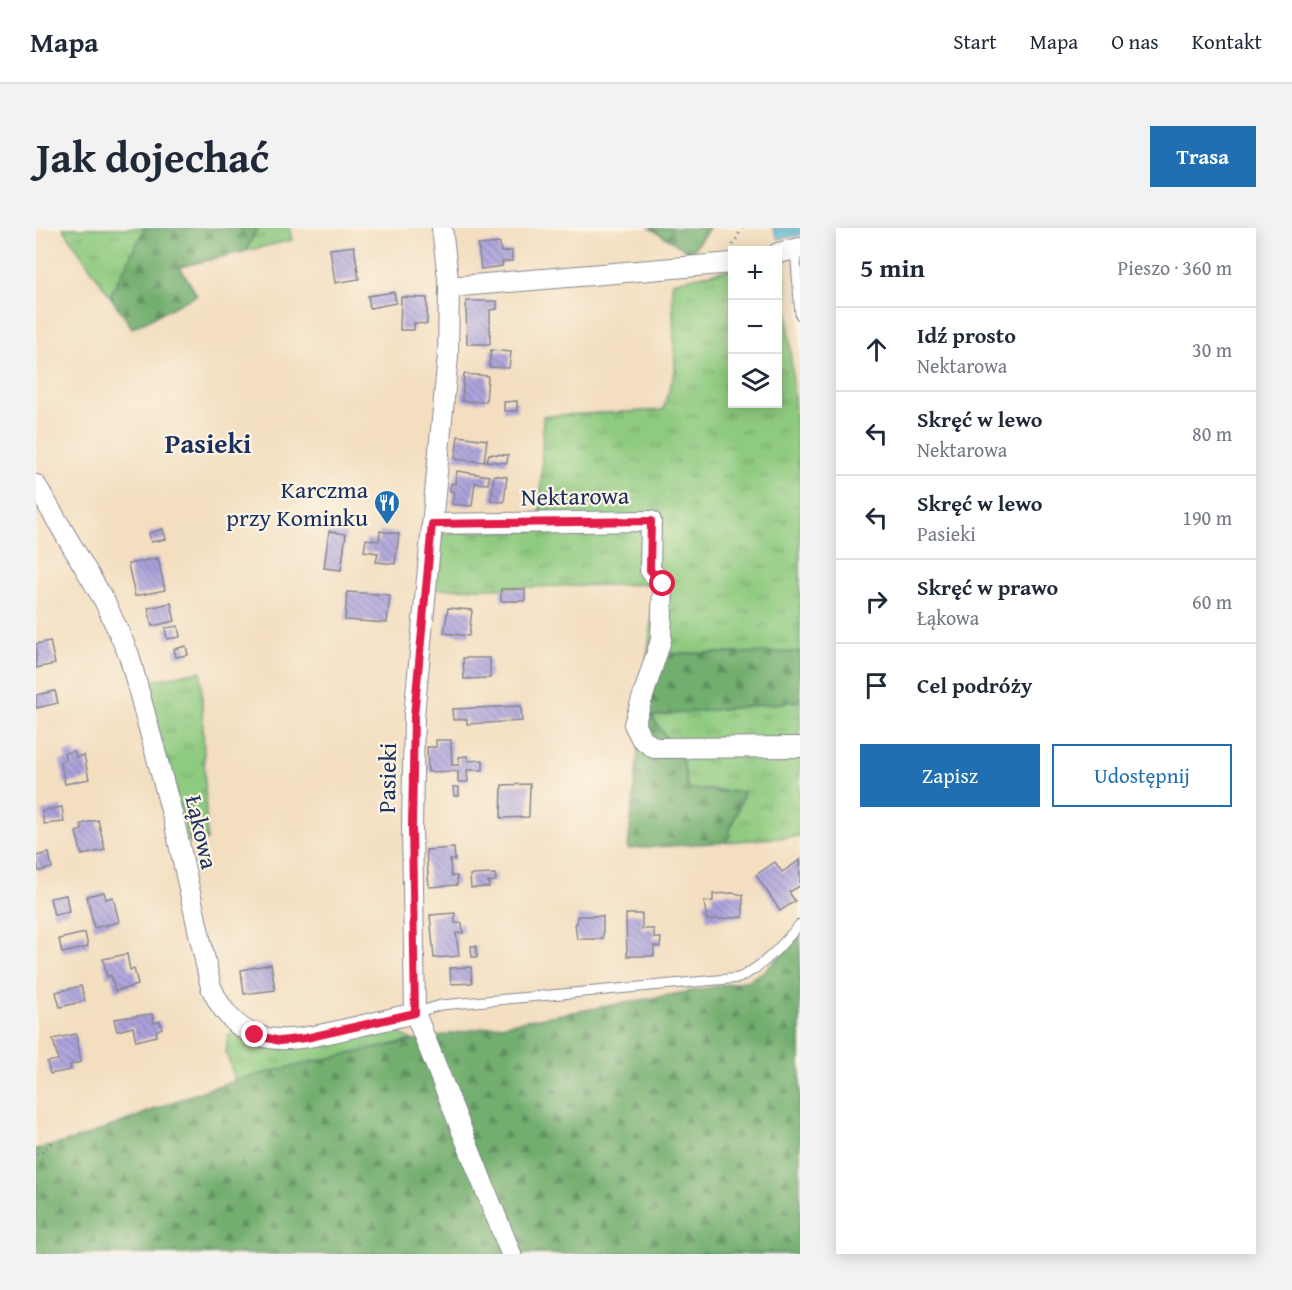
<!DOCTYPE html>
<html lang="pl">
<head>
<meta charset="utf-8">
<style>
	:root { --surface:#fff; --page:#f2f2f3; --text:#1f2937; --muted:#747a83; --line:#e0e1e3; --accent:#1f6fb2 }
	body { margin:0; font-family:"Gentium Book Plus",serif; background:var(--page); color:var(--text) }
	.controls { position:absolute; right:18px; top:18px; display:grid; overflow:hidden; border-radius:0px; box-shadow:0 3px 15px #0003 }
	.controls button { width:54px; height:54px; display:grid; place-items:center; padding:0; border:0; border-bottom:2px solid var(--line); background:var(--surface); color:var(--text); font:30px sans-serif }
	.stop { position:absolute; width:18px; height:18px; margin:-14px; border:4px solid #e11d48; border-radius:50%; background:#fff }
	.stop.end { background:#e11d48; border-color:#fff; box-shadow:0 2px 6px #0008 }
	.list { margin:0; padding:0; list-style:none }
	h2 { display:flex; justify-content:space-between; align-items:center; height:78px; margin:0; padding:0 24px; font-size:26px }
	h2 small { font-size:20px; font-weight:400; color:var(--muted) }
	.list li { display:grid; grid-template-columns:39px 1fr auto; gap:18px; align-items:center; box-sizing:border-box; height:84px; padding:0 24px; border-top:2px solid var(--line) }
	.list b { display:block; font-size:22px; white-space:nowrap }
	.list p { margin:0; font-size:20px; white-space:nowrap; color:var(--muted) }
	.list em { font-size:20px; font-style:normal; color:var(--muted) }
	.actions { display:flex; gap:12px; padding:18px 24px }
	.actions a { flex:1; padding:14px 0; border:2px solid var(--accent); border-radius:0px; text-align:center; font-size:21px; color:var(--accent) }
	.actions .main { background:var(--accent); color:#fff }
	.icon { flex:none; width:33px; height:33px; fill:none; stroke:currentColor; stroke-width:2; stroke-linecap:round; stroke-linejoin:round }
	.map { position:relative; flex:none; width:764px; height:1026px; overflow:hidden; border-radius:0px }
	header { display:flex; align-items:center; gap:36px; box-sizing:border-box; height:84px; padding:0 30px; background:var(--surface); border-bottom:2px solid var(--line) }
	header strong { font-size:28px }
	nav { display:flex; gap:33px; margin-inline-start:auto; font-size:21px }
	.intro { display:flex; align-items:center; justify-content:space-between; box-sizing:border-box; height:144px; padding:0 36px }
	h1 { margin:0; font-size:42px }
	.button { padding:15px 27px; border-radius:0px; background:var(--accent); color:#fff; font-size:21px; font-weight:700 }
	main { display:flex; gap:36px; padding:0 36px }
	aside { flex:1; background:var(--surface); border-radius:0px; box-shadow:0 3px 15px #0003 }
	.map>svg:first-child { display:block }
</style>
</head>
<body>
<header>
<strong>Mapa</strong>
<nav><a>Start</a><a>Mapa</a><a>O nas</a><a>Kontakt</a></nav>
</header>
<div class="intro"><h1>Jak dojechać</h1><a class="button">Trasa</a></div>
<main>
<div class="map">
<svg width="764" height="1026" viewBox="0 0 764 1026">
	<defs>
		<pattern id="grass-tufts" width="24" height="20" patternUnits="userSpaceOnUse" patternTransform="scale(1.5)"><rect width="24" height="20" fill="#8eca7f"/><path d="M3 7l-1-3M5 7V3M7 7l1-3M15 17l-1-3M17 17v-4M19 17l1-3" fill="none" stroke="#73a46b"/></pattern>
		<pattern id="forest-firs" width="22" height="20" patternUnits="userSpaceOnUse" patternTransform="scale(1.5)"><rect width="22" height="20" fill="#72ae6e"/><path d="M5 1l3.5 6h-7zM16 11l3.5 6h-7z" fill="#5d8e5e"/></pattern>
		<pattern id="water-rules" width="6" height="5" patternUnits="userSpaceOnUse" patternTransform="scale(1.5)"><rect width="6" height="5" fill="#5cc2da"/><path d="M0 2.5h6" fill="none" stroke="#4b9eb4"/></pattern>
		<pattern id="building-back-hatch" width="6" height="6" patternUnits="userSpaceOnUse" patternTransform="scale(1.5)"><rect width="6" height="6" fill="#aca1dc"/><path d="M-1 5l2 2M0 0l6 6M5-1l2 2" fill="none" stroke="#8b84b6"/></pattern>
	</defs>
	<rect width="100%" height="100%" fill="#fcf5e5"/>
	<filter id="ink" filterUnits="userSpaceOnUse"><feTurbulence type="fractalNoise" baseFrequency=".0167" numOctaves="2"/><feDisplacementMap in="SourceGraphic" scale="12" xChannelSelector="R" yChannelSelector="G"/><feConvolveMatrix kernelMatrix="1 2 1 2 8 2 1 2 1" color-interpolation-filters="sRGB"/></filter>
	<filter id="wash" filterUnits="userSpaceOnUse"><feTurbulence type="fractalNoise" baseFrequency=".008" numOctaves="4" result="noise"/><feDisplacementMap in="SourceGraphic" scale="24" xChannelSelector="R" yChannelSelector="G"/><feGaussianBlur stdDeviation="1.35" result="paint"/><feColorMatrix in="noise" values="0 0 0 0 0 0 0 0 0 0 0 0 0 0 0 0 0 1.4 0 .05"/><feComposite in="paint" operator="in"/></filter>
	<g filter="url(#wash)">
		<rect width="100%" height="100%" fill="#f3dec0"/>
		<path fill="url(#grass-tufts)" stroke="#547c6e" stroke-width="1.5" d="M27,0h82l-35,68z
			M221,0h32l3,12 -46,11z
			M748,31l16,224v169l-152,2 7,-70 -222,5 4,-56 103,-3 3,-114 120,-6 12,-39 -3,-89 60,-13v135h46v-144z
			M165,443l6,169 -18,3 -44,-161z
			M764,473v135l-74,6 18,-49 -56,-4 -5,-28 -32,-45z
			M352,799l24,13 -177,41 -9,-30 2,-17h11l14,11 30,4z"/>
		<path fill="url(#forest-firs)" stroke="#466e66" stroke-width="1.5" d="M109,0h112l-11,23 -66,16 17,28 -65,33 -22,-32z
			M614,0h59l-18,25z
			M764,424v49l-149,15 32,45 5,28 56,3 -18,50 -98,7 20,-195z
			M764,707v319h-764v-105c69,-13 134,-51 201,-69 169,-44 341,-66 512,-100l17,-10z"/>
		<path fill="url(#water-rules)" stroke="#3c789c" stroke-width="1.5" d="M737,0h27v7l-22,4z"/>
		<g id="blocks">
			<path fill="url(#building-back-hatch)" d="M464,15l1,9 11,-1v10l-10,1v4l-21,3 -3,-24z
				M318,18l5,33 -24,4 -5,-34z
				M358,64l2,11 -26,5 -2,-12z
				M365,69l26,1v26l-13,-1v7h-14z
				M430,73h31v8l-7,1v34h-23z
				M455,122l20,2 -2,16 -20,-1z
				M428,146l24,2 -2,26 -24,-1z
				M481,173v10h-13v-9z
				M422,208l29,4 -3,22 -29,-3z
				M453,226l19,1 -1,8 -20,-2z
				M421,243l32,5 -1,8 -13,-1 -3,23 -20,-2 2,-12 -4,-1 1,-8 4,1z
				M458,247l13,2 -3,25 -13,-1z
				M127,301l3,10 -15,3 -2,-9z
				M293,303l17,3 -5,36 -17,-2z
				M344,303l19,3 -4,30 -19,-2 2,-9 -14,-2 2,-12 13,2z
				M122,330l7,32 -30,6 -7,-32z
				M465,361h24v12h-24z
				M311,364l43,3 -3,28 -42,-3z
				M135,375l4,18 -23,5 -4,-18z
				M412,380l24,2 -3,26 -25,-3z
				M142,398l2,11 -13,2 -2,-11z
				M14,413l5,23 -19,4v-24z
				M150,418l2,9 -12,2 -2,-8z
				M427,430h27v20l-26,1z
				M19,463l3,12 -22,5v-13z
				M485,478l1,15 -55,3v-5l-14,1 -1,-11z
				M400,512h15l1,25h7v-8l8,-1 1,5 15,-1v10h-16l1,12h-10v-11l-30,1 -1,-25h9z
				M38,523l2,6 8,-2 5,24 -24,5 -5,-23 6,-1 -2,-7z
				M494,556l-1,33 -28,1 1,-33z
				M417,559h6v9h-5z
				M26,579l2,15 -20,2 -2,-13z
				M62,592l7,30 -23,5 -6,-23 6,-2 -1,-6z
				M418,620l1,12h-5l1,16h6v9l-28,2 -3,-37z
				M13,625l3,15 -13,3 -3,-15z
				M764,632v26l-11,6 6,9 -15,10 -24,-36 19,-13 7,10z
				M459,646l1,7 -8,1 1,5 -18,1 -1,-13z
				M68,664l2,7 7,-2 6,25 -25,6 -7,-32z
				M698,665l9,2v22l-36,3 -3,-18 9,-1v-7z
				M30,667l3,17 -15,3 -4,-17z
				M419,685v10h7l1,10h-7l3,23 -25,2 -4,-43z
				M590,686h16v15h12v9h7l-1,9 -6,-1v10h-27z
				M541,688h26v23h-26l-2,-16h2z
				M49,705l3,14 -26,6 -3,-14z
				M435,718h5l1,11h-5z
				M91,726l3,16 4,-2 4,17 -23,6 -4,-16 -4,2 -4,-18z
				M235,736l4,26 -31,4 -3,-24z
				M435,739l1,16 -21,1 -1,-16z
				M45,758l4,15 -25,6 -4,-15z
				M116,786l2,9 6,-2 2,7 -6,3 1,5 -21,5 -3,-14 -16,4 -3,-12z
				M40,806l5,28 -11,3 1,5 -21,4 -3,-12 11,-2 -5,-21z"/>
		</g>
	</g>
	<g filter="url(#ink)">
		<use href="#blocks" fill-opacity="0" stroke="#87868f" stroke-width="1.5"/>
		<g fill="none" stroke-linecap="round" stroke-linejoin="round">
			<defs>
				<path id="lane" d="M759,21l5,66
					M379,785l26,-8 298,-27c26,-13 42,-32 61,-54"/>
				<path id="street" d="M406,0l7,59 -1,69 -34,360 -2,111 3,186 96,241
					M742,25l22,-5
					M413,59l283,-24
					M0,257l69,117 24,53 45,166 37,166c27,62 70,57 127,44 26,-6 52,-12 77,-18
					M396,296l219,-3 -1,49 13,14 -2,56 -27,84 7,14 13,10 146,-1"/>
			</defs>
			<use href="#lane" stroke="#87868f" stroke-width="11"/>
			<use href="#street" stroke="#87868f" stroke-width="22"/>
			<path stroke="#87868f" stroke-width="3" stroke-dasharray="1.5 4.5" stroke-linecap="butt" d="M697,17l9,-17
				M0,926l5,-1 13,-13"/>
			<use href="#lane" stroke="#fff" stroke-width="9"/>
			<use href="#street" stroke="#fff" stroke-width="20"/>
		</g>
	</g>
	<g fill="none" stroke-linecap="round" stroke-linejoin="round" filter="url(#ink)">
		<path stroke="#e11d48" stroke-width="8" d="M219,807l25,6 26,-3 109,-25 -3,-186 2,-111 18,-192 219,-3 -1,49 13,14"/>
	</g>
	<defs>
		<symbol id="restaurant-pin" viewBox="-11 -11 22 30"><path d="M0 17L-7.5 6A9.5 9.5 0 1 1 7.5 6Z" fill="#1f6fb2" stroke="#fcf5e5"/><path d="M-5-6h1v4h1v-4h1v4h1v-4h1v5L-1.5 .5V6h-2V.5L-5-1ZM5-6V6H3V1.5H1.5Q1.5-4 5-6Z" fill="#fff"/></symbol>
	</defs>
	<g fill-rule="evenodd">
		<use href="#restaurant-pin" x="336" y="260" width="30" height="40"/>
	</g>
	<g text-anchor="middle" dominant-baseline="central" stroke-width="4.5" stroke-linejoin="round" paint-order="stroke">
		<g font-size="24" fill="#1b2f5e" stroke="#fcf5e5" text-anchor="end">
			<text x="332" y="261">Karczma<tspan x="332" dy="28">przy Kominku</tspan></text>
		</g>
		<g font-size="24" fill="#1b2f5e" stroke="#fcf5e5">
			<text transform="translate(539 268) rotate(-1)">Nektarowa</text>
			<text transform="translate(351 550) rotate(-89)">Pasieki</text>
			<text transform="translate(166 604) rotate(77)">Łąkowa</text>
		</g>
		<g font-size="27" font-weight="bold" fill="#1b2f5e" stroke="#fcf5e5">
			<text x="172" y="215">Pasieki</text>
		</g>
	</g>
</svg>
<div class="controls">
<button>+</button>
<button>−</button>
<button><svg class="icon" aria-label="layers" viewBox="0 0 24 24"><path d="M12 4l9 5-9 5-9-5zM3 14l9 5 9-5"/></svg></button>
</div>
<div class="stop" style="left:627px;top:356px"></div>
<div class="stop end" style="left:219px;top:807px"></div>
</div>
<aside>
<h2>5 min<small>Pieszo · 360 m</small></h2>
<ul class="list">
<li><svg class="icon" aria-label="ahead" viewBox="0 0 24 24"><path d="M12 20V5M6 11l6-6 6 6"/></svg><div><b>Idź prosto</b><p>Nektarowa</p></div><em>30 m</em></li>
<li><svg class="icon" aria-label="left" viewBox="0 0 24 24"><path d="M17 20v-9H6M10 6l-5 5 5 5"/></svg><div><b>Skręć w lewo</b><p>Nektarowa</p></div><em>80 m</em></li>
<li><svg class="icon" aria-label="left" viewBox="0 0 24 24"><path d="M17 20v-9H6M10 6l-5 5 5 5"/></svg><div><b>Skręć w lewo</b><p>Pasieki</p></div><em>190 m</em></li>
<li><svg class="icon" aria-label="right" viewBox="0 0 24 24"><path d="M7 20v-9h11M14 6l5 5-5 5"/></svg><div><b>Skręć w prawo</b><p>Łąkowa</p></div><em>60 m</em></li>
<li><svg class="icon" aria-label="arrive" viewBox="0 0 24 24"><path d="M6 21V4h12l-3 4 3 4H6"/></svg><div><b>Cel podróży</b></div></li>
</ul>
<div class="actions"><a class="main">Zapisz</a><a>Udostępnij</a></div>
</aside>
</main>
</body>
</html>
